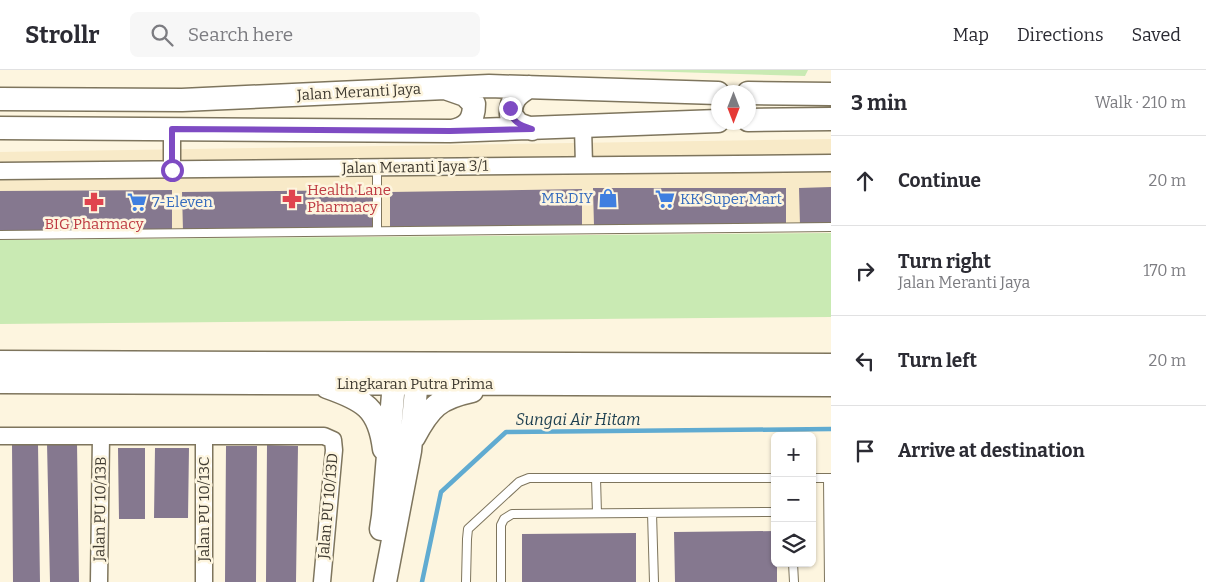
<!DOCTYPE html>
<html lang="en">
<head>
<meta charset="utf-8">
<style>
	:root { --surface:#fff; --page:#f7f7f7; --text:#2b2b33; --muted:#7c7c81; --line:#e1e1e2 }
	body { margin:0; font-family:Bitter,serif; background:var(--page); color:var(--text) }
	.controls { position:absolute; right:15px; bottom:15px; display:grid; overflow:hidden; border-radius:8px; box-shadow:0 1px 4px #0004 }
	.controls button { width:45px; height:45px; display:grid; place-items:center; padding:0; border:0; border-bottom:1px solid var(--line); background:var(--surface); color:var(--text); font:25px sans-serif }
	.compass { position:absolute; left:711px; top:15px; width:45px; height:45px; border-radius:50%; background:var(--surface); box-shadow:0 1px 4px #0004; rotate:180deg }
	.stop { position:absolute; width:15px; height:15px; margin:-11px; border:4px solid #7e4bc3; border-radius:50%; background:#fff }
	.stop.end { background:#7e4bc3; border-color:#fff; box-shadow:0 1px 5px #0008 }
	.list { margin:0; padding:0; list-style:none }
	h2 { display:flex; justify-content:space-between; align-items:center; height:65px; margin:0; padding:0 20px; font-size:21px }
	h2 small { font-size:16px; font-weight:400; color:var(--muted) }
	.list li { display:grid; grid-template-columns:32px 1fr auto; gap:15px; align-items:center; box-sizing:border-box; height:90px; padding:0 20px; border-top:1px solid var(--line) }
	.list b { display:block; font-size:19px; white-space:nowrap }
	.list p { margin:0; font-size:16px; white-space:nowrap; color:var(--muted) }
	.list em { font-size:16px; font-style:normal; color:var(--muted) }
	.icon { flex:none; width:28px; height:28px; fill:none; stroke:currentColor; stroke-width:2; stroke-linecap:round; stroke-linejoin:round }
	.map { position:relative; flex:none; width:831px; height:512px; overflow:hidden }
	header { display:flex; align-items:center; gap:30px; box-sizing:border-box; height:70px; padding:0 25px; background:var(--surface); border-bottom:1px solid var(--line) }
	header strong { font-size:24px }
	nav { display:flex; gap:28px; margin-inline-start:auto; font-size:18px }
	.search { width:350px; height:45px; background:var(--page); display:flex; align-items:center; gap:12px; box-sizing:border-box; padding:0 18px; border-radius:8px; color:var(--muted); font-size:19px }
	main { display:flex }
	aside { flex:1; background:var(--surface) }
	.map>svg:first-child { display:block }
</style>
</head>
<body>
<header>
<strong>Strollr</strong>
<div class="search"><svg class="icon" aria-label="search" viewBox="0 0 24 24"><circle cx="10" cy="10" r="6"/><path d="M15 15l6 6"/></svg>Search here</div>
<nav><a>Map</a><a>Directions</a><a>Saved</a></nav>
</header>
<main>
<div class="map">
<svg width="831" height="512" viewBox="0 0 831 512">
	<rect width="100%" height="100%" fill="#fdf5df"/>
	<path fill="#f8eac8" d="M831,69v92l-831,5v-84z"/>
	<path fill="#c9eab3" d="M608,0h200l-3,6z
		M831,163v84l-831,7v-84z"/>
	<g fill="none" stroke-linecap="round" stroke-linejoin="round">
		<path stroke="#60abd1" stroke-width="4.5" d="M422,512l19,-90 65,-60 325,-3"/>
	</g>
	<path fill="#85788f" d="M831,117v37l-31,1 -1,-37z
		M593,118h193v37l-192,1z
		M582,119v38l-192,2v-37z
		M172,120v42l-172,1v-42z
		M375,120l1,40 -193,1 -1,-39z
		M47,373h30l2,139h-29z
		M12,374h26l2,138h-27z
		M267,375l31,1 -2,136h-30z
		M226,376h31l-1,136h-31z
		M118,378h27v71h-26z
		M155,378h34l-1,70h-34z
		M775,461v32h2v19h-102l-1,-50z
		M636,463v49h-114v-48z"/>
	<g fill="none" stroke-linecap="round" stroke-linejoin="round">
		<defs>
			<path id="lane" d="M377,97v64
				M0,165l831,-8
				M596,408l1,35
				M812,408h19
				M828,408l1,104
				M652,443l2,69
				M793,493l1,19
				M466,512l1,-43 1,-10 51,-47 10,-4h246
				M501,512v-57l3,-6 8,-5 263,-2"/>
			<path id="street" d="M583,57l1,38
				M172,100v-41
				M0,101l831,-8
				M0,366h324l9,4 1,10 -12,132
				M204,366v146
				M99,512l2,-146"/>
			<path id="secondary" d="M529,17c-12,7 -19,13 -18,28l7,9 14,5
				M445,18l20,7 9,9c0,16 -6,24 -22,27
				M748,23l83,1
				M0,29l182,1 307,-14 229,7
				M748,50l83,-1
				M0,58l450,3 268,-10
				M0,292l831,3
				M0,312l831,3
				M327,317c37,13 52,21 57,62
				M414,367c16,-30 25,-39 58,-46
				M381,459l2,-13 12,-146
				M385,512l25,-131 8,-81"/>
		</defs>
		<use href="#lane" stroke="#7e755d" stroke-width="10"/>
		<use href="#street" stroke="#7e755d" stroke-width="19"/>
		<use href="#secondary" stroke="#7e755d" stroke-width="25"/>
		<use href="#lane" stroke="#fff" stroke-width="8"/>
		<use href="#street" stroke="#fff" stroke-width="16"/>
		<use href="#secondary" stroke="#fff" stroke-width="22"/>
	</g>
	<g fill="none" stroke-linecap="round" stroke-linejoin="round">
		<path stroke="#7e4bc3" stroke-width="6" d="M172,100v-41l278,2 82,-2c-12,-4 -21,-7 -22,-21"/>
	</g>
	<defs>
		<symbol id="shop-bare" viewBox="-9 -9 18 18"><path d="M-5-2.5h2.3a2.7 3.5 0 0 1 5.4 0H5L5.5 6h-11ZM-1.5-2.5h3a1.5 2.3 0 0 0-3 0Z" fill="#3f7fe0" stroke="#fdf5df" stroke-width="2.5" paint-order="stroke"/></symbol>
		<symbol id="pharmacy-bare" viewBox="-9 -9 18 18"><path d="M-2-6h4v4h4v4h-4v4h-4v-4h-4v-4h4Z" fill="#e0444e" stroke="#fdf5df" stroke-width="2.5" paint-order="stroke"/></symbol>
		<symbol id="supermarket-bare" viewBox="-9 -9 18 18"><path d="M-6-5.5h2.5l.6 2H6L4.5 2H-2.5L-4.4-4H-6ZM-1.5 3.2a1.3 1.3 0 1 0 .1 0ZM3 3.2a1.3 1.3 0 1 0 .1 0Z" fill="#3f7fe0" stroke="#fdf5df" stroke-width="2.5" paint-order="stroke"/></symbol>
	</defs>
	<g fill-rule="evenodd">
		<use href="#shop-bare" x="594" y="114" width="28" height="28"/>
		<use href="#pharmacy-bare" x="278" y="115" width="28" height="28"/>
		<use href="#supermarket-bare" x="651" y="115" width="28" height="28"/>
		<use href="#pharmacy-bare" x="80" y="118" width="28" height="28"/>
		<use href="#supermarket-bare" x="123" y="118" width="28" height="28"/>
	</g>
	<g text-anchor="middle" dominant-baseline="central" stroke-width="5" stroke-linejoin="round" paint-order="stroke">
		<g font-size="15" fill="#3f3a30" stroke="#fdf5df">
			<text transform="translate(359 22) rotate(-3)">Jalan Meranti Jaya</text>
			<text transform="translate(415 97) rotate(-1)">Jalan Meranti Jaya 3/1</text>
			<text x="415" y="314">Lingkaran Putra Prima</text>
			<text transform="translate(328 436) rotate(-85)">Jalan PU 10/13D</text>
			<text transform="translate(100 439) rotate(-89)">Jalan PU 10/13B</text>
			<text transform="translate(204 439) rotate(-90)">Jalan PU 10/13C</text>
		</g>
		<g font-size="15" fill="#be3a42" stroke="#fdf5df" text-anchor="start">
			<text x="307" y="120">Health Lane<tspan x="307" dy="17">Pharmacy</tspan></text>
			<text x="94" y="154" text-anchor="middle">BIG Pharmacy</text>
		</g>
		<g font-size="15" fill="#366cbe" stroke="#fdf5df" text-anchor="start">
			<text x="593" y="128" text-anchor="end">MR.DIY</text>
			<text x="680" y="129">KK Super Mart</text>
			<text x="152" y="132">7-Eleven</text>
		</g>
		<g font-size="16" font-style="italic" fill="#1c3e4f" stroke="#fdf5df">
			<text x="578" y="349">Sungai Air Hitam</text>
		</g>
	</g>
</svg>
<div class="controls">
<button>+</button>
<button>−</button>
<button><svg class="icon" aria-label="layers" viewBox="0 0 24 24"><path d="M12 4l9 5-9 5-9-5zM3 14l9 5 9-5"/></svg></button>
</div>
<svg class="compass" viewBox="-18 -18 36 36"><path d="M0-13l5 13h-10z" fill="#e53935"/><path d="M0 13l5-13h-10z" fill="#7c7c81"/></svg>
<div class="stop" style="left:172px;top:100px"></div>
<div class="stop end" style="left:510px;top:38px"></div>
</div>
<aside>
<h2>3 min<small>Walk · 210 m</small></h2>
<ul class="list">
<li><svg class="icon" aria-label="ahead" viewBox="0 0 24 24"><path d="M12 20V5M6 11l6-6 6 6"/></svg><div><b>Continue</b></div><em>20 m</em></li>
<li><svg class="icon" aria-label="right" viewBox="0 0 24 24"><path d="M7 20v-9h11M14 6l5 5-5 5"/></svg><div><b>Turn right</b><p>Jalan Meranti Jaya</p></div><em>170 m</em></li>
<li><svg class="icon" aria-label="left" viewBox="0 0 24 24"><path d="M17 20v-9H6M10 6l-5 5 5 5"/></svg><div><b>Turn left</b></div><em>20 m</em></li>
<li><svg class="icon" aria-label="arrive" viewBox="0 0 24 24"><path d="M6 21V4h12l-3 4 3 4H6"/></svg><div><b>Arrive at destination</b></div></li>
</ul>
</aside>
</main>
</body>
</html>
